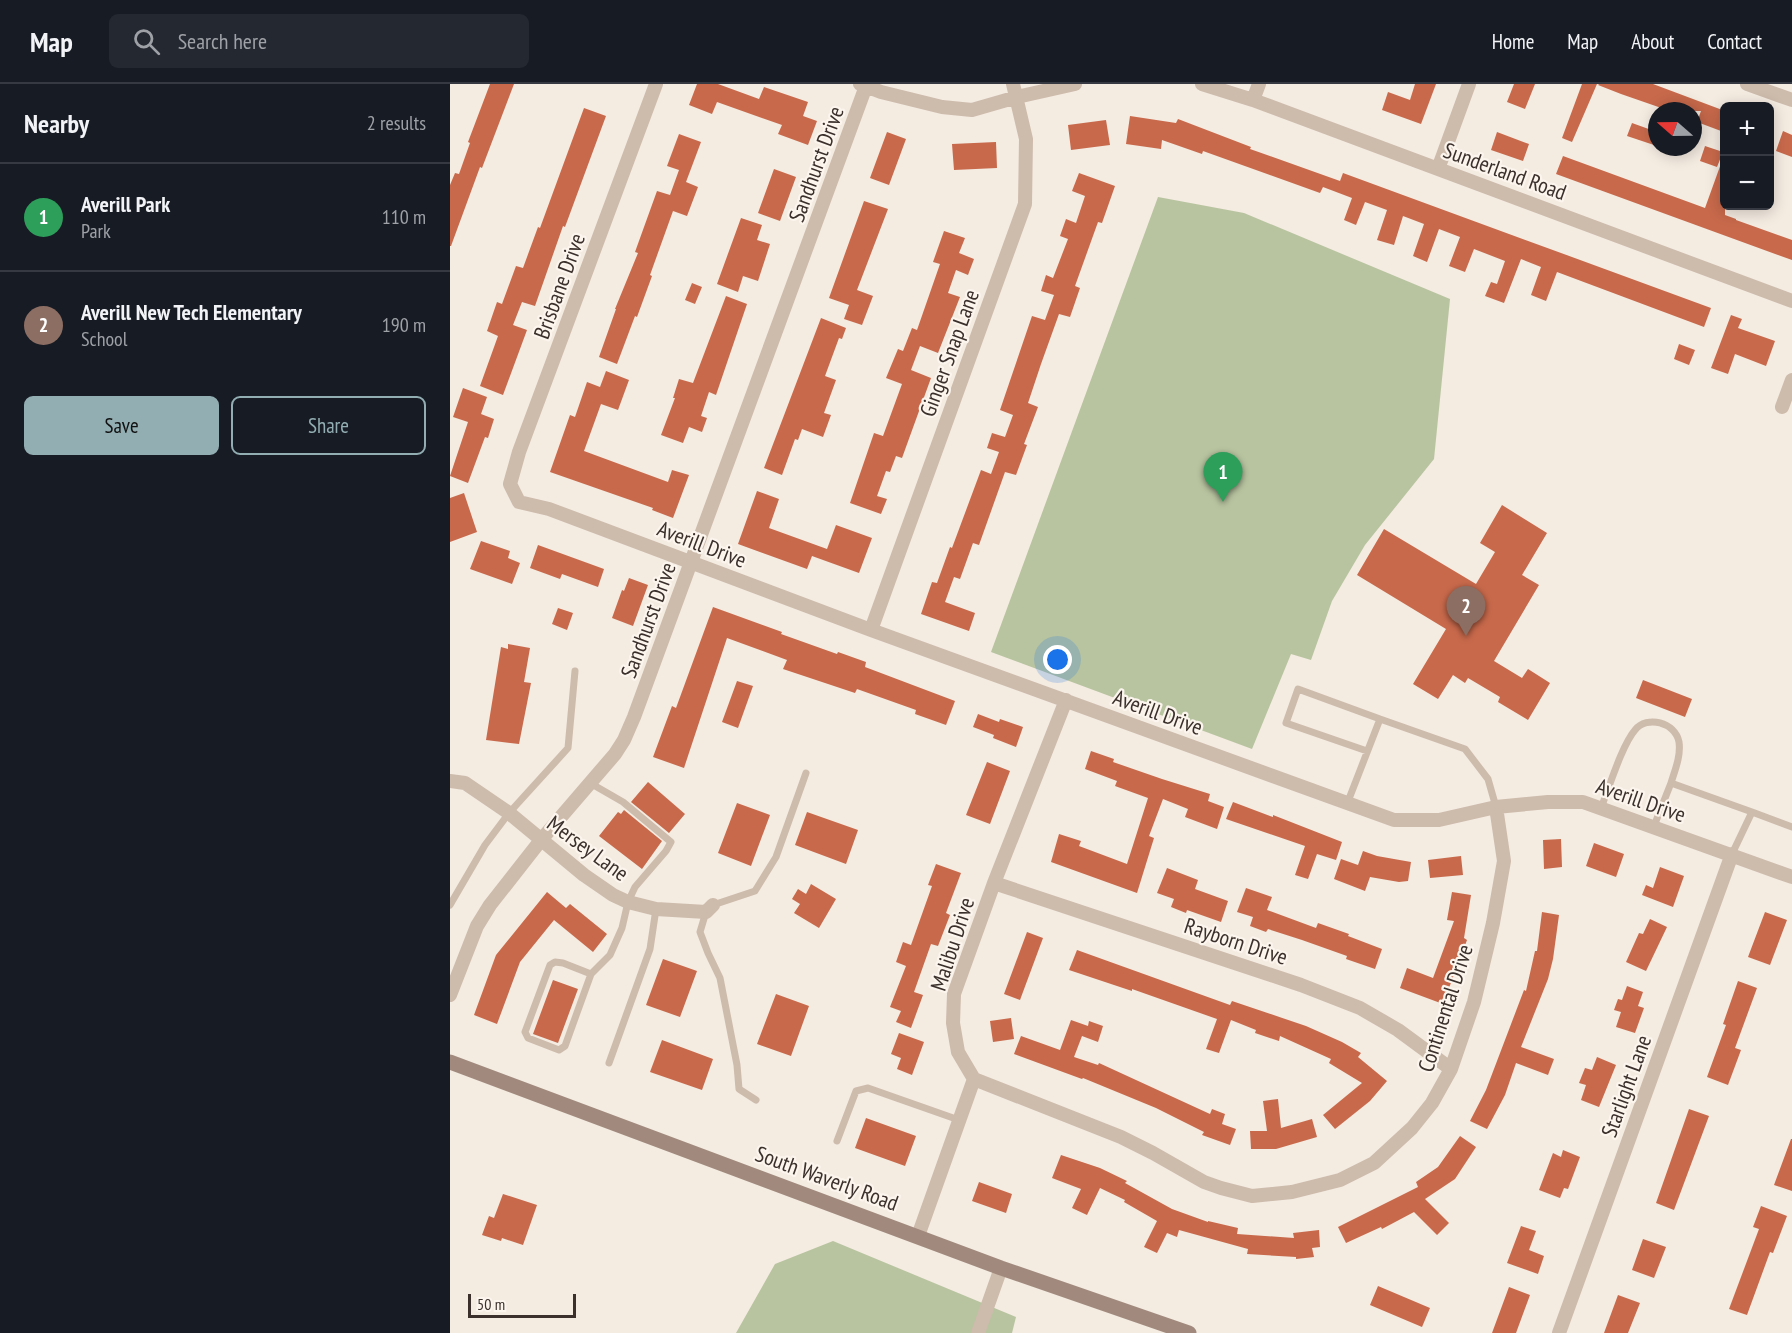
<!DOCTYPE html>
<html lang="en">
<head>
<meta charset="utf-8">
<style>
	:root { --surface:#171b24; --page:#242831; --text:#f1f3f6; --muted:#9ea1a6; --line:#363941; --accent:#92aeb2 }
	body { margin:0; font-family:"PT Sans Narrow",sans-serif; background:var(--page); color:var(--text) }
	.controls { position:absolute; right:18px; top:18px; display:grid; overflow:hidden; border-radius:9px; box-shadow:0 3px 15px #0003 }
	.controls button { width:54px; height:54px; display:grid; place-items:center; padding:0; border:0; border-bottom:2px solid var(--line); background:var(--surface); color:var(--text); font:30px sans-serif }
	.compass { position:absolute; left:1198px; top:18px; width:54px; height:54px; border-radius:50%; background:var(--surface); box-shadow:0 3px 15px #0003; rotate:290deg }
	.scale { position:absolute; left:18px; bottom:15px; width:108px; box-sizing:border-box; padding-left:6px; border:3px solid #3b302b; border-top:0; font-size:16px; line-height:21px; white-space:nowrap; color:#3b302b; -webkit-text-stroke:4px #fbf5ee; paint-order:stroke }
	.you { position:absolute; left:608px; top:576px; width:21px; height:21px; margin:-15px; border:4px solid #fff; border-radius:50%; background:#1a73e8; box-shadow:0 0 0 9px #1a73e833 }
	.badge { display:grid; place-items:center; width:39px; height:39px; border-radius:50%; background:var(--accent); color:#fff; font-size:20px; font-weight:700 }
	.pin { position:absolute; translate:-50% -50px; filter:drop-shadow(0 2px 3px #0008) }
	.pin::after { content:''; position:absolute; top:32px; width:21px; height:18px; background:inherit; clip-path:polygon(0 0,100% 0,50% 100%) }
	.list { margin:0; padding:0; list-style:none }
	h2 { display:flex; justify-content:space-between; align-items:center; height:78px; margin:0; padding:0 24px; font-size:26px }
	h2 small { font-size:20px; font-weight:400; color:var(--muted) }
	.list li { display:grid; grid-template-columns:39px 1fr auto; gap:18px; align-items:center; box-sizing:border-box; height:108px; padding:0 24px; border-top:2px solid var(--line) }
	.list b { display:block; font-size:22px; white-space:nowrap }
	.list p { margin:0; font-size:20px; white-space:nowrap; color:var(--muted) }
	.list em { font-size:20px; font-style:normal; color:var(--muted) }
	.actions { display:flex; gap:12px; padding:18px 24px }
	.actions a { flex:1; padding:14px 0; border:2px solid var(--accent); border-radius:9px; text-align:center; font-size:21px; color:var(--accent) }
	.actions .main { background:var(--accent); color:#111 }
	.icon { flex:none; width:33px; height:33px; fill:none; stroke:currentColor; stroke-width:2; stroke-linecap:round; stroke-linejoin:round }
	.map { position:relative; flex:none; width:1342px; height:1249px; overflow:hidden }
	header { display:flex; align-items:center; gap:36px; box-sizing:border-box; height:84px; padding:0 30px; background:var(--surface); border-bottom:2px solid var(--line) }
	header strong { font-size:28px }
	nav { display:flex; gap:33px; margin-inline-start:auto; font-size:21px }
	.search { width:420px; height:54px; background:var(--page); display:flex; align-items:center; gap:15px; box-sizing:border-box; padding:0 21px; border-radius:9px; color:var(--muted); font-size:22px }
	main { display:flex }
	aside { flex:1; background:var(--surface) }
	.map>svg:first-child { display:block }
</style>
</head>
<body>
<header>
<strong>Map</strong>
<div class="search"><svg class="icon" aria-label="search" viewBox="0 0 24 24"><circle cx="10" cy="10" r="6"/><path d="M15 15l6 6"/></svg>Search here</div>
<nav><a>Home</a><a>Map</a><a>About</a><a>Contact</a></nav>
</header>
<main>
<aside>
<h2>Nearby<small>2 results</small></h2>
<ul class="list">
<li><span class="badge" style="background:#2e9e5b">1</span><div><b>Averill Park</b><p>Park</p></div><em>110 m</em></li>
<li><span class="badge" style="background:#8d6e63">2</span><div><b>Averill New Tech Elementary</b><p>School</p></div><em>190 m</em></li>
</ul>
<div class="actions"><a class="main">Save</a><a>Share</a></div>
</aside>
<div class="map">
<svg width="1342" height="1249" viewBox="0 0 1342 1249">
	<rect width="100%" height="100%" fill="#f4ebe1"/>
	<path fill="#b8c4a0" d="M708,113l86,16 206,86 -16,160 -69,86 -33,56 -21,59 -20,-6 -39,95 -261,-97z
		M383,1157l183,76 -4,16h-276l39,-69z"/>
	<path fill="#c8694b" d="M40,0h24l-32,84 -2,-1 -29,79h-1v-61l5,-12 4,1 11,-31 -2,-1z
		M247,0h21l41,15 5,-12 44,15 -5,14 14,5 -9,24 -30,-11 4,-9 -65,-23 -5,12 -23,-9z
		M965,0h21l-15,40 -39,-14 6,-18 22,8z
		M1064,0h21l-10,25 -18,-7z
		M1132,0h15l-25,58 -10,-4z
		M1149,0h54l72,27v11l-4,9 -24,-9 4,-11h-31l-49,-17 -23,-9z
		M134,24l22,8 -41,111 -2,-1 -28,80 -13,-4 -9,23 14,5 -24,65 -23,-9 18,-50 -11,-5 10,-29 5,2 14,-38 7,2 15,-41 2,1z
		M680,32l46,7 2,-4 73,28 -1,2 90,32 3,-8 368,135 -7,19 -147,-55 -11,29 -15,-6 10,-28 -20,-8 -17,44 -19,-7 6,-14 6,2 8,-23 -31,-12 -9,23 -16,-6 11,-29 -21,-8 -12,33 -14,-6 11,-32 -21,-8 -9,29 -17,-5 10,-30 -22,-8 -9,23 -12,-5 8,-22 -29,-11 -3,6 -117,-42 -1,3 -40,-14 -1,9 -35,-5z
		M656,36l4,25 -39,5 -3,-25z
		M1182,39l25,9v14l-30,-10z
		M1333,47l9,4v22l-16,-6z
		M437,48l19,7 -17,46 -19,-7z
		M1047,48l32,12 -6,17 -32,-11z
		M229,50l22,8 -15,40 12,5 -11,29 -14,-5 -23,64 2,1 -15,41 -2,-1 -18,48 -18,-7 17,-48h-1l23,-56 -3,-1 22,-61 13,4 9,-25 -12,-4z
		M546,58l1,26 -43,2 -2,-26z
		M1255,62l18,6 -6,15 -17,-6z
		M1113,72l142,52 18,-50h2v57l11,4v1l56,20v20l-236,-86z
		M324,85l22,8 -16,44 -22,-8z
		M629,89l36,13 -13,37 -4,-1 -23,64 5,2 -10,29 -11,-3 -18,50 -13,39 10,4 -14,37 3,1 -11,30 -11,-3 -26,73 -6,-2 -13,36 -6,-2 -9,25 30,11 -6,18 -48,-17 11,-32 5,1 13,-36 2,1 29,-78 10,4 8,-22 -12,-4 5,-15 13,4 8,-22 -13,-5 32,-94 13,4 9,-25 -13,-4 5,-16 7,3 15,-39 -8,-3 6,-17 10,4 9,-27 -13,-5z
		M414,117l24,8 -31,81 16,6 -11,29 -18,-6 5,-14 -20,-7z
		M291,134l21,7 -5,15 13,4 -12,37 -15,-5 -5,16 -21,-8z
		M494,147l21,7 -6,15 15,6 -6,16 -12,-5 -8,23 12,4 -22,56 -18,-7 -9,24 20,8 -29,80 -6,-2 -6,16 -4,-1 -9,25 10,3 -6,15 -31,-11 24,-70 9,3 19,-52 -16,-6 12,-29 5,2 9,-23 5,2 23,-66 -7,-2z
		M242,199l10,4 -7,17 -10,-4z
		M276,212l21,8 -31,91 -7,-3 -8,24 6,2 -5,14 -13,-5 -6,16 -22,-8 14,-37h-2l6,-19 14,4z
		M1281,231l11,4 -4,9 37,13 -9,25 -31,-12 -7,20 -17,-6z
		M371,234l25,10 -4,11 -3,-1 -14,38 11,4 -12,33 7,2 -8,22 -21,-8 -4,11 -3,-1 -13,36 -18,-7z
		M1229,260l16,6 -6,15 -15,-6z
		M156,287l23,9 -11,30 -17,-6 -17,47 84,31 4,-12 17,5 -16,43 -21,-8 1,-2 -103,-36 20,-57 5,2 12,-35 13,5z
		M13,304l24,9 -6,17 13,5 -6,19 -3,-1 -17,46 -18,-7 18,-54 -15,-5z
		M307,407l22,8 -10,29 58,21 9,-24 36,13 -13,35 -47,-17 -5,13 -69,-25z
		M14,409l13,39 -27,10v-44z
		M1052,421l45,28 -25,42 17,10 -45,76 28,17 6,-9 22,14 -22,37 -30,-18 2,-5 -32,-19 -3,5 -12,-8 -15,24 -25,-15 33,-55 -89,-54 27,-46 92,55 19,-32 -15,-9z
		M31,457l29,10 -2,7 12,5 -8,21 -42,-15z
		M88,461l66,24 -6,18 -36,-13 -2,5 -30,-11z
		M179,494l19,7 -15,41 -21,-8 10,-28 2,1z
		M263,523l69,25 -1,2 56,20 1,-2 28,10 -1,5 90,34 -9,24 -31,-11 1,-4 -59,-21 -2,4 -72,-24 4,-9 -60,-22 -43,130 -31,-11 19,-51 4,2z
		M108,524l15,5 -6,17 -15,-6z
		M58,560l22,4 -6,34 7,1 -12,61 -33,-4 15,-93 7,2z
		M1193,596l49,19 -7,18 -49,-19z
		M287,597l16,5 -15,42 -16,-6z
		M528,630l21,8 1,-3 23,8 -7,20 -23,-9 1,-3 -21,-8z
		M641,667l23,8 -1,3 49,17 48,15 -2,7 16,6 -7,22 -32,-12 3,-8 -25,-10 -14,37 5,2 -17,55 -86,-31 8,-28 22,7 -2,5 48,18 21,-66 -33,-12 2,-5 -32,-12z
		M537,678l23,9 -20,53 -24,-9z
		M198,698l37,32 -16,19 -38,-31z
		M783,718l40,15v-2l69,27 -6,18 -19,-6 -9,25 -13,-4 10,-29 -79,-27z
		M287,719l33,12 -19,51 -33,-13z
		M174,726l38,31 -20,28 -43,-33 19,-24 3,2z
		M357,728l51,18 -12,34 -51,-19z
		M1111,755l1,28 -18,2 -1,-29z
		M1144,759l30,11 -8,23 -30,-11z
		M913,767l14,5 34,6 -3,19 -9,1 -29,-5 -5,14 -31,-12 7,-20 17,6z
		M1011,772l2,19 -33,3 -2,-18z
		M486,780l25,9 -15,40 4,2 -12,31 -7,-2 -17,48 9,3 -12,33 -15,-6 5,-11 -11,-4 16,-41 -10,-4 7,-20 8,3 21,-59 -4,-1z
		M1210,783l24,9 -11,31 -31,-12 4,-10 7,3z
		M717,784l31,12 -3,9 33,12 -7,21 -34,-12 -1,3 -15,-6 3,-8 -17,-6z
		M361,800l25,15 -17,29 -25,-15 6,-9 -8,-5 6,-10 8,5z
		M796,804l26,9 -5,13 49,18 2,-5 31,11 -1,2 34,13 -7,20 -29,-10 1,-3 -45,-16 -34,-11 -2,3 -16,-6 3,-9 -16,-5z
		M97,808l19,16 4,-4 37,30 -14,18 -39,-32 -34,42 -23,62 -23,-9 22,-60z
		M1002,808l19,3 -7,43 3,2 -24,64 -43,-16 7,-20 26,10 21,-57 -7,-1z
		M1092,828l17,3 -6,44 -5,20 -27,68 33,12 -6,16 -32,-12 -11,32 -18,34 -17,-8 16,-31 38,-100 2,1 9,-40h2z
		M1315,828l22,8 -17,45 -22,-8z
		M1200,835l17,8 -21,44 -20,-9 13,-29 4,1z
		M577,848l16,6 -23,62 -16,-6z
		M627,866l153,55 2,-4 74,25 36,16 19,11 -3,4 29,24 -17,20 -35,28 -12,-14 39,-32 -33,-20 2,-4 -51,-23 -1,5 -24,-8 1,-3 -25,-10 -12,33 -13,-4 11,-30 -85,-30v2l-63,-21z
		M213,875l34,12 -17,46 -34,-12z
		M103,896l25,9 -20,54 -25,-9z
		M1288,897l19,7 -22,60 6,2 -13,35 -21,-8 19,-52 -3,-1z
		M1177,902l16,6 -5,14 6,2 -9,25 -19,-6 5,-15 -7,-2 4,-11 4,1z
		M326,910l33,12 -18,50 -34,-12z
		M561,934l3,21 -21,3 -3,-21z
		M621,936l17,6 1,-5 14,5 -5,16 -16,-6 -8,21 24,8 1,-2 111,51 2,-5 13,5 -3,10 14,5 -6,16 -28,-10 2,-3 -48,-24 -73,-30 -1,1 -68,-25 7,-18 39,14z
		M449,949l25,9 -12,33 -15,-6 4,-11 -10,-4z
		M212,956l51,19 -11,31 -52,-18z
		M1147,973l19,8 -17,42 -18,-7 5,-15 -7,-2 6,-15 7,2z
		M828,1015l3,29 31,-9 5,18 -41,12h-25l-1,-18h17l-4,-30z
		M1239,1025l20,7 -35,94 -18,-7z
		M416,1034l50,18 -11,30 -50,-18z
		M1010,1052l16,11 -21,32 -30,20 24,24 -12,12 -23,-23 -32,17 -1,-2 -35,16 -8,-16 80,-40 -2,-5 22,-15z
		M1341,1055h1v52l-18,-6z
		M1113,1066l17,7 -12,32 -4,-1 -4,10 -21,-8 14,-37 8,4z
		M611,1071l39,13 27,13 -2,2 47,26 36,13v-1l30,7 -1,6 57,4 -1,-5 26,-3 1,17 -8,1 2,9 -18,2v-2l-49,-3 1,-5 -69,-19 -2,7 -10,-4 -10,20 -13,-6 13,-26 -33,-19 1,-2 -25,-12 -13,27 -15,-7 9,-19 -29,-11z
		M529,1098l33,12 -6,19 -34,-12z
		M53,1110l34,11 -14,40 -21,-7 -1,3 -19,-6 7,-19 5,2z
		M1311,1122l26,10 -14,37 -3,-1 -23,63 -18,-6 30,-80 -6,-2z
		M1071,1142l15,5 -7,19 15,6 -6,18 -31,-11z
		M1193,1155l23,8 -12,31 -22,-8z
		M928,1202l52,22 -8,19 -52,-22z
		M1059,1203l21,8 -14,38h-24z
		M1168,1211l22,8 -12,30h-24z"/>
	<g fill="none" stroke-linecap="round" stroke-linejoin="round">
		<path stroke="#cdbbac" stroke-width="7" d="M917,667l-81,-28 12,-34 82,30
			M140,699l33,19 48,40 -5,9 -31,36 -7,15 -6,26 -12,27 -19,19 -26,72 -6,4 -31,-12 -3,-6 25,-67 5,-3 8,1 28,11
			M897,720l33,-85 85,30 23,30 8,28
			M1151,724c8,-20 21,-63 34,-78 12,-15 40,-8 44,12 2,14 -4,28 -8,41
			M1204,742l17,-43 81,29
			M1282,770l20,-42 40,15
			M0,821l35,-60 24,-32 59,-65 7,-77
			M263,821l42,-14 21,-34 30,-84
			M256,828l-6,20 8,21 12,25 17,87 2,24 17,11
			M159,979l41,-114 6,-40
			M387,1057l19,-50 12,-3 91,32"/>
		<path stroke="#cdbbac" stroke-width="14" d="M206,0l-137,368 -9,32 9,18 30,7 322,121 523,190h45l57,-13 52,-5h35l209,75
			M410,0l21,8 61,15 30,3 45,-13 58,-13
			M752,0l51,16 539,201
			M1297,0l45,16
			M803,16l6,-16
			M988,85l31,-85
			M1332,323l10,-27
			M421,546l154,-426 1,-65 -13,-55
			M0,697l15,2 44,30 75,62 29,20 15,7 28,7 50,3 7,-7
			M544,799l307,102 59,23 38,22 53,39
			M0,911l27,-69 13,-21 51,-65 74,-86 9,-14 10,-23 232,-631
			M524,995l147,58 32,16 51,29 17,6 31,8 40,-4 48,-12 34,-17 38,-35 20,-25 19,-34 23,-67 19,-79 11,-62 -8,-54
			M468,1152l56,-157 -16,-27 -5,-29 1,-29 40,-111 72,-183
			M528,1249l23,-65
			M1109,1249l173,-479"/>
		<path stroke="#a18a7d" stroke-width="15" d="M0,978l551,206 188,65"/>
	</g>
	<g text-anchor="middle" dominant-baseline="central" stroke-width="4.5" stroke-linejoin="round" paint-order="stroke">
		<g font-size="22" fill="#3b302b" stroke="#fbf5ee">
			<text transform="translate(366 80) rotate(-70)">Sandhurst Drive</text>
			<text transform="translate(1055 87) rotate(20)">Sunderland Road</text>
			<text transform="translate(109 202) rotate(-70)">Brisbane Drive</text>
			<text transform="translate(499 269) rotate(-70)">Ginger Snap Lane</text>
			<text transform="translate(252 460) rotate(21)">Averill Drive</text>
			<text transform="translate(198 536) rotate(-70)">Sandhurst Drive</text>
			<text transform="translate(708 628) rotate(20)">Averill Drive</text>
			<text transform="translate(1191 716) rotate(19)">Averill Drive</text>
			<text transform="translate(138 764) rotate(36)">Mersey Lane</text>
			<text transform="translate(786 857) rotate(18)">Rayborn Drive</text>
			<text transform="translate(502 860) rotate(-72)">Malibu Drive</text>
			<text transform="translate(995 924) rotate(-72)">Continental Drive</text>
			<text transform="translate(1176 1002) rotate(-70)">Starlight Lane</text>
			<text transform="translate(377 1094) rotate(20)">South Waverly Road</text>
		</g>
	</g>
</svg>
<div class="controls">
<button>+</button>
<button>−</button>
</div>
<svg class="compass" viewBox="-18 -18 36 36"><path d="M0-13l5 13h-10z" fill="#e53935"/><path d="M0 13l5-13h-10z" fill="#9ea1a6"/></svg>
<div class="scale">50 m</div>
<div class="you"></div>
<div class="pin badge" style="left:773px;top:418px;background:#2e9e5b">1</div>
<div class="pin badge" style="left:1016px;top:552px;background:#8d6e63">2</div>
</div>
</main>
</body>
</html>
